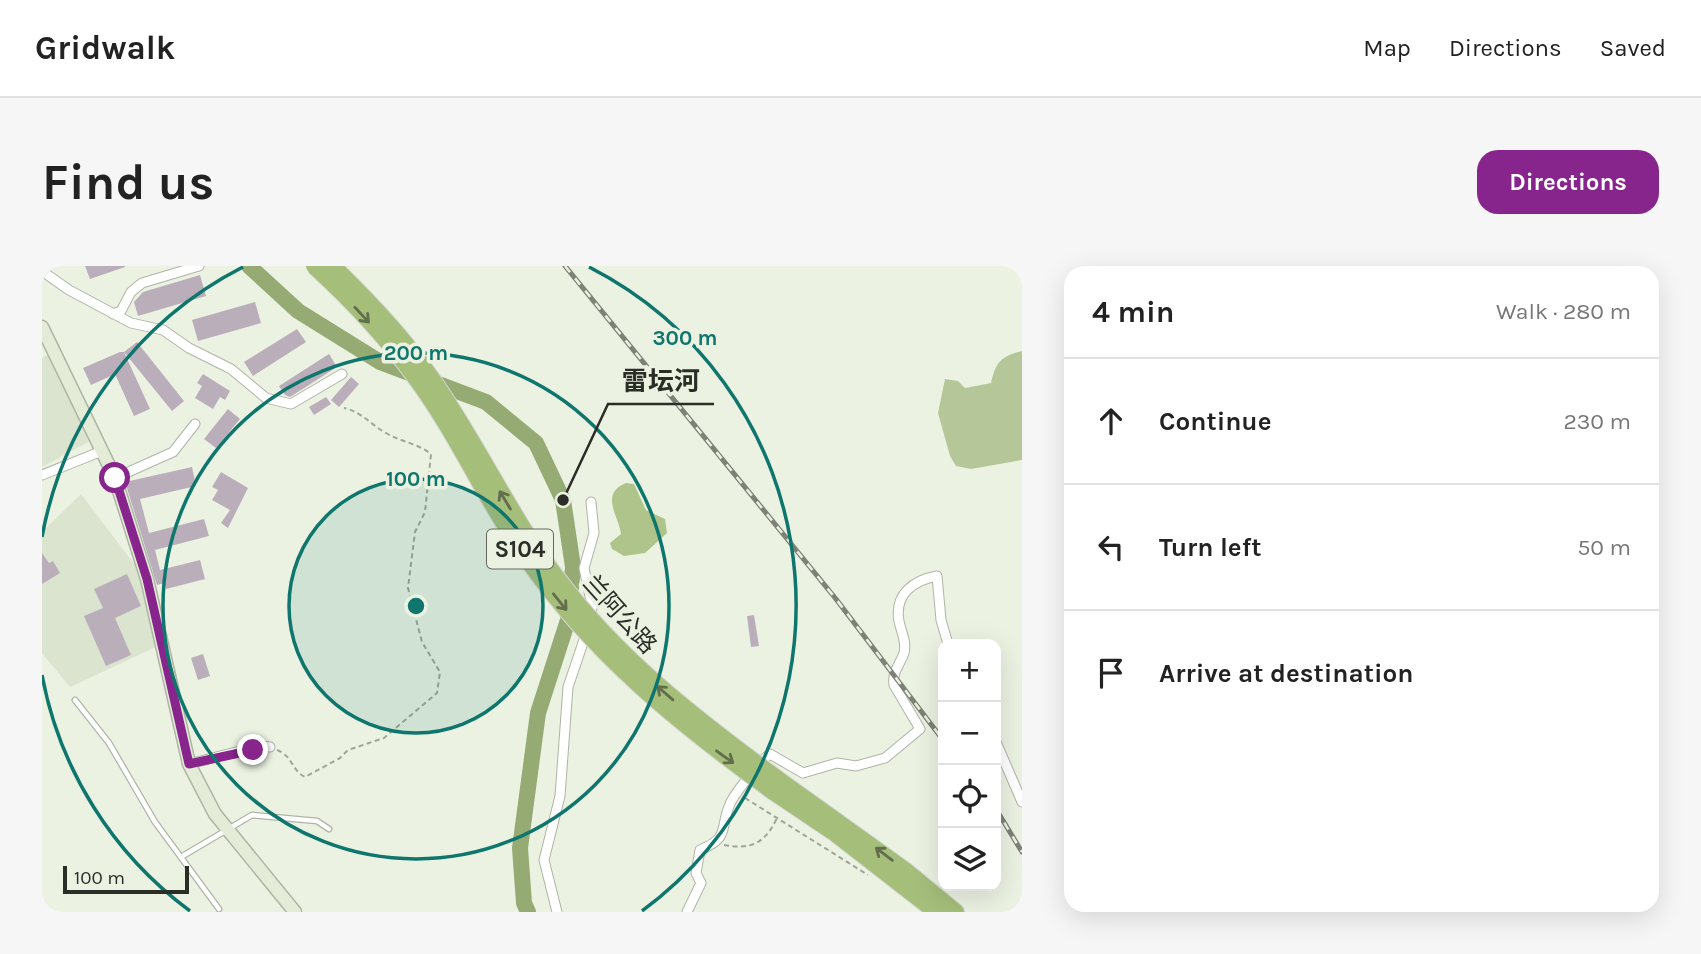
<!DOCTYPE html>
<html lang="en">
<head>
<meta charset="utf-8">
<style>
	:root { --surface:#fff; --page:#f6f6f6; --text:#222; --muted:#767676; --line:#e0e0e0; --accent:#88258d }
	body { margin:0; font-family:Karla,"Noto Sans SC",sans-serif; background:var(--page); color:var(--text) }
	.controls { position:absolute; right:21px; bottom:21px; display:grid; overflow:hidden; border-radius:14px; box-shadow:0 7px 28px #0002 }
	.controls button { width:63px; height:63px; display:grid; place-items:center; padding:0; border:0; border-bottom:2px solid var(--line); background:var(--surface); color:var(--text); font:35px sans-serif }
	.scale { position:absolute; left:21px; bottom:18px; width:126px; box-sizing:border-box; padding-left:7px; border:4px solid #2b2d27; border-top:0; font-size:19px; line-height:24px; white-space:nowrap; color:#2b2d27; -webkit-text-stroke:5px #ebf2e2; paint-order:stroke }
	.stop { position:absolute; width:21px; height:21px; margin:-16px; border:5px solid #88258d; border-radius:50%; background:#fff }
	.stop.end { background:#88258d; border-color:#fff; box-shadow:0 2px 7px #0008 }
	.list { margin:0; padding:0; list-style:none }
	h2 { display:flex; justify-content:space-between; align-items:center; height:91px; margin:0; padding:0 28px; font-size:30px }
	h2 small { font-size:23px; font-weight:400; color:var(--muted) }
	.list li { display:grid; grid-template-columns:46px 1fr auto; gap:21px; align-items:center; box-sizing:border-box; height:126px; padding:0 28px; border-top:2px solid var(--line) }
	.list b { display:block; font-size:26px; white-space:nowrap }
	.list em { font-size:23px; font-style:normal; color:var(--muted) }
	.icon { flex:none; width:38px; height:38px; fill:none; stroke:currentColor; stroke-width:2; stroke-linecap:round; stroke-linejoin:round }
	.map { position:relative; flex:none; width:980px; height:646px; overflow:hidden; border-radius:21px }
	header { display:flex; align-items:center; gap:42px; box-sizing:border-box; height:98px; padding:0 35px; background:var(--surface); border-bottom:2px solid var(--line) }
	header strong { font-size:33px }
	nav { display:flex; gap:38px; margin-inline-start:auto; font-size:24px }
	.intro { display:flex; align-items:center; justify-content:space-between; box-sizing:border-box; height:168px; padding:0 42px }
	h1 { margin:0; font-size:49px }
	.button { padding:18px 32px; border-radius:21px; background:var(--accent); color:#fff; font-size:24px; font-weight:700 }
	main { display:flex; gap:42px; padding:0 42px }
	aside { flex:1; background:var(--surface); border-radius:21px; box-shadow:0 7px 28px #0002 }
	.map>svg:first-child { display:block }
</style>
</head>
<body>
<header>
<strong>Gridwalk</strong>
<nav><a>Map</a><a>Directions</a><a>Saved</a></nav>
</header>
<div class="intro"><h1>Find us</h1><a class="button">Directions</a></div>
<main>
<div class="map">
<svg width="980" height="646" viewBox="0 0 980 646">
	<rect width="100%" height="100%" fill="#ebf2e2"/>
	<path fill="#dbe4cf" d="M7,88l41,87 -48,26v-109z
		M39,228l56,74 19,79 -86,40 -28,-34v-121z"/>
	<path fill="#b5c799" d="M980,85v109l-51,9 -15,-3 -6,-10 -12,-43 7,-34 13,2 7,7 26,-5c5,-21 10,-27 31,-32z"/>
	<path fill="#aec48b" d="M584,217l8,1 12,26 19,9 2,14 -22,20 -21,3 -12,-7 -2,-6 11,-9c-2,-18 -22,-40 5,-51z"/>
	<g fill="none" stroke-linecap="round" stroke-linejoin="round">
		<path stroke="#96ab74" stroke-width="16" d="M207,0l49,45 82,51 106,40 50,41 27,57 10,67 -5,53 -30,93 -18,135 4,55 4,9"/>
	</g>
	<path fill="#bbaebb" d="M43,0h40v1l-35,12z
		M158,9l6,21 -68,20 -4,-14 9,-10z
		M213,36l6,21 -63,18 -6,-21z
		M255,63l9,13 -53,34 -9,-14z
		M95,76l47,59 -12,10 -48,-59z
		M78,86h4l26,57 -16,7 -19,-42 -24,11 -8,-17z
		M287,88l8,13 -47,30 -5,-2 -6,-9z
		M161,108l27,17 -5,9 -5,-3 -7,12 -18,-11 7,-12 -5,-3z
		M309,111l8,7 -20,23 -8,-7z
		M284,131l5,7 -17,11 -5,-8z
		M186,143l12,10 -24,29 -12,-9z
		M150,201l4,19 -56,13 9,34 55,-14 5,17 -54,14 5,20 40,-10 5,19 -39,10 -1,-6 -8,2 -32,-103z
		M179,206l27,16 -20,40 -7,-5 9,-13 -18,-10 6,-10 -6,-3z
		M0,287l7,10 4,-2 7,12 -18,11z
		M85,308l14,32 -26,12 16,37 -25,11 -22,-50 19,-8 -9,-19z
		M712,349l5,31 -8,1 -4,-31z
		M161,388l7,22 -12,4 -7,-22z"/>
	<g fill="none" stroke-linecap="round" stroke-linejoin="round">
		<defs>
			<path id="lane" d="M33,434l34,43 46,79 64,87
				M139,591l71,-42 65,6 12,8"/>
			<path id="street" d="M0,5l27,19 62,33 32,7 26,18 42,21 35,29 25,6 51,-30
				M71,48l8,-3 10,-19 11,-9 57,-17
				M0,209l60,-24
				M73,212l58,-26 22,-28
				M549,351l1,-11 -8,-38 10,-35 -3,-31
				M954,476l26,60
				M147,498l71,-18 10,1
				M515,646l-13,-52 16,-64 8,-109 19,-56
				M645,646l14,-29 -5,-10 4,-23c31,-13 19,-21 30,-46 4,-10 31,-44 40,-50l33,19 34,-10 19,3 29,-8 35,-29 -26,-44c-2,-14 6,-20 10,-32 3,-11 -3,-21 -5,-32 -5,-27 15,-41 38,-45l4,44 7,24"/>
			<path id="secondary" d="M0,61l73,151 32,101 42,185 26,50 80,98"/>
			<path id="highway" d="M736,513l127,91 51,42
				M730,525l61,41 103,80"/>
		</defs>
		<use href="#lane" stroke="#afb5a6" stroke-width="7"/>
		<use href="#street" stroke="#afb5a6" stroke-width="11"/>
		<use href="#secondary" stroke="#afb5a6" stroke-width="15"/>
		<use href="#highway" stroke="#d5d5d4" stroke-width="18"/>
		<path stroke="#a0a598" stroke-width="2" stroke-dasharray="5 3.5" stroke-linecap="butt" d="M235,484c15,5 15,21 28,27l35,-19 8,-8 36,-12 53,-45 3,-21 -18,-30 -14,-54 7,-56 10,-20 6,-58c-14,-11 -30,-12 -45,-21 -15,-8 -24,-21 -42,-25
			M703,532l123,77
			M682,579c28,5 41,-2 53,-27"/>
		<use href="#lane" stroke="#fff" stroke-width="4.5"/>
		<use href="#street" stroke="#fff" stroke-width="9"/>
		<use href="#secondary" stroke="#e4ecd7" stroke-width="12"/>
		<use href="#highway" stroke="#a5be7a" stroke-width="16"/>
		<defs>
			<path id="rail" d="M523,0l271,333 107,141
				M954,543l26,43"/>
		</defs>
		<use href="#rail" stroke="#7d8176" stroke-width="5"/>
		<use href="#rail" stroke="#ebf2e2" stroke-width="2.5" stroke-dasharray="8" stroke-linecap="butt"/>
		<defs>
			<path id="highway-bridge" d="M272,0c37,34 74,73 103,114 41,56 69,121 109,178 66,95 152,165 246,233
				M291,0c34,33 68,68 95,107 47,65 79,138 127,202 62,83 140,143 223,204"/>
		</defs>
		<use href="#highway-bridge" stroke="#d5d5d4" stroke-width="18" stroke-linecap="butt"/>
		<use href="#highway-bridge" stroke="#a5be7a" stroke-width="16"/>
	</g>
	<defs><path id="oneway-shaft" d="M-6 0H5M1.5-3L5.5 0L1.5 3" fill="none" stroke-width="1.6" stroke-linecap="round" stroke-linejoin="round" transform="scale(1.75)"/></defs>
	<g stroke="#626e4c">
		<use href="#oneway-shaft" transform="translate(320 49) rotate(47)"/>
		<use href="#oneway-shaft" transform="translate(463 234) rotate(-121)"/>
		<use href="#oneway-shaft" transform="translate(518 336) rotate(51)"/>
		<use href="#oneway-shaft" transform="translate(623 427) rotate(-139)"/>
		<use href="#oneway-shaft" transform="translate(683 491) rotate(36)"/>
		<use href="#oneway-shaft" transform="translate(842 588) rotate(-143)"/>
	</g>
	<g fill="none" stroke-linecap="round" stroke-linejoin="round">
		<path stroke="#88258d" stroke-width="9" d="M73,212l32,101 42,185 64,-14"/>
	</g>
	<circle cx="374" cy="340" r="127" fill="#0f766e" fill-opacity=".12"/>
	<g fill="none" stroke="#0f766e" stroke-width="3.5">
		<circle cx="374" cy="340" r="127"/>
		<circle cx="374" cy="340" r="253"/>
		<path d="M148 645A380 380 0 0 1 0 409M0 271A380 380 0 0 1 201 1M547 1A380 380 0 0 1 600 645"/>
	</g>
	<g text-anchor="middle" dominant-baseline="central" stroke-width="7" stroke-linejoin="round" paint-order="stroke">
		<rect fill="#ebf2e2" stroke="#65685f" stroke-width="2" x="445" y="263.5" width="66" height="39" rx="5"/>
		<g font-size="23" font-weight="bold" fill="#2b2d27">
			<text x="478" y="283">S104</text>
		</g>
		<g font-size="24" fill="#2b2d27" stroke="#ebf2e2">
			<text transform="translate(578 348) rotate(48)">兰阿公路</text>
		</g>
	</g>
	<circle cx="374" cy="340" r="10" fill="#0f766e" stroke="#ebf2e2" stroke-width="3.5"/>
	<g font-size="21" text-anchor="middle" font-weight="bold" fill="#0f766e" stroke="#ebf2e2" stroke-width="7" stroke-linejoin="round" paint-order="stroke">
		<text x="643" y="79">300 m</text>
		<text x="374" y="94">200 m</text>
		<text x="374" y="220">100 m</text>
	</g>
	<path fill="none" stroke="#2b2d27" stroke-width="2.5" d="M521 234L566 138H672"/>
	<circle fill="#2b2d27" stroke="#ebf2e2" stroke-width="2.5" cx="521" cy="234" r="7"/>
	<g font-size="26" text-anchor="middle" font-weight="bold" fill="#2b2d27" stroke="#ebf2e2" stroke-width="7" stroke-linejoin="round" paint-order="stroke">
		<text x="619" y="124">雷坛河</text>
	</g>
</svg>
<div class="controls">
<button>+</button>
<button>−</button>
<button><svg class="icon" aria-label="locate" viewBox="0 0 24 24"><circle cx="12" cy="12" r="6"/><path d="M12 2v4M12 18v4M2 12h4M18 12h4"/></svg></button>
<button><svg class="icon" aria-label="layers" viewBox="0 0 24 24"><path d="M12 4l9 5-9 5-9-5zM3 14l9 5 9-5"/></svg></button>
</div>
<div class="scale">100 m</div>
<div class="stop" style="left:73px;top:212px"></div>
<div class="stop end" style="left:211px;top:484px"></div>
</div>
<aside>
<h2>4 min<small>Walk · 280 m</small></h2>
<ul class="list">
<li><svg class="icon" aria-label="ahead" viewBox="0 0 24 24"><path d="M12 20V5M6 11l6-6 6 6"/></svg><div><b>Continue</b></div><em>230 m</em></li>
<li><svg class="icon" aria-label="left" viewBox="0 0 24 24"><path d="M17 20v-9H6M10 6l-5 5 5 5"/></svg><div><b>Turn left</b></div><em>50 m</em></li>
<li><svg class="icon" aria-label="arrive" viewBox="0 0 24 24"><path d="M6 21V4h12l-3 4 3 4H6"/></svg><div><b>Arrive at destination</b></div></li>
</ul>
</aside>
</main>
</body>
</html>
